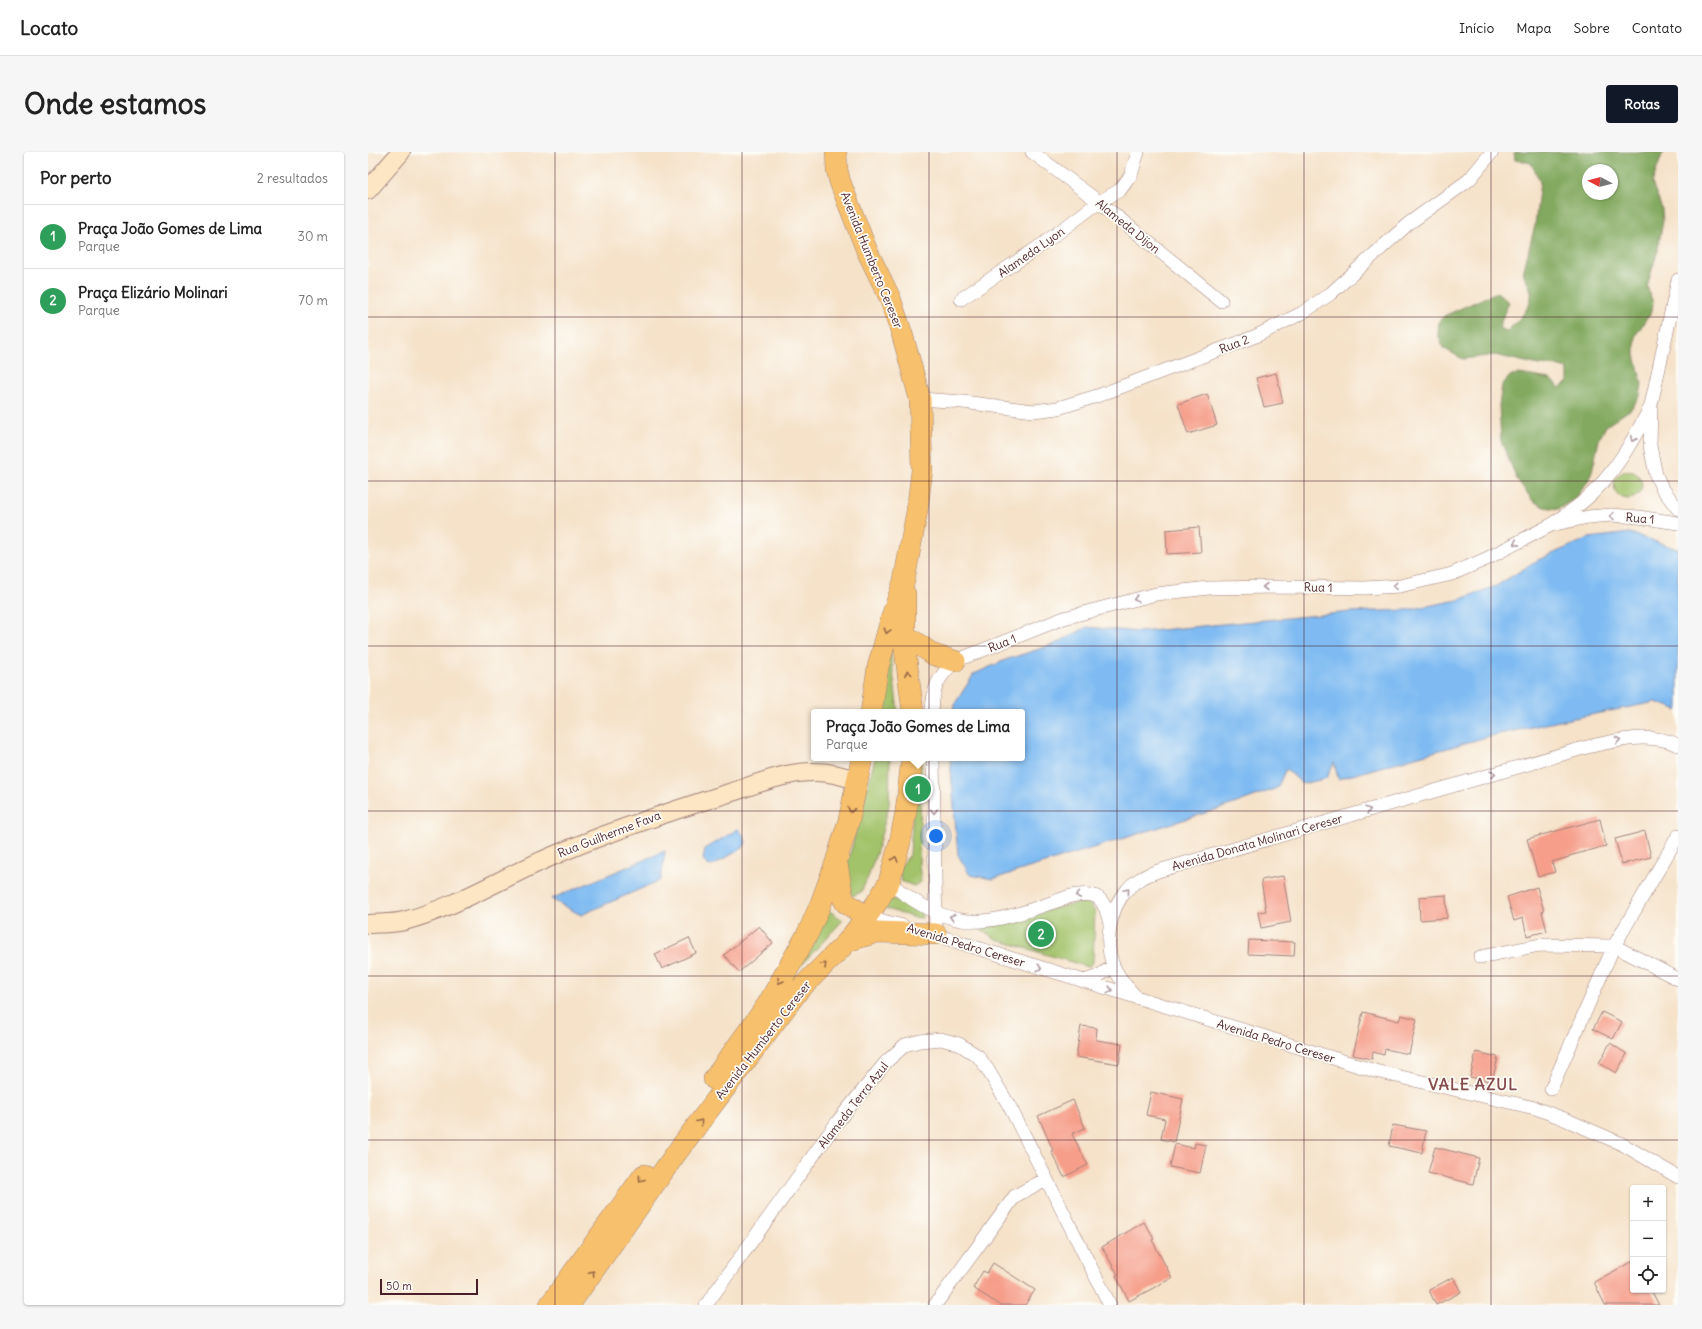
<!DOCTYPE html>
<html lang="pt">
<head>
<meta charset="utf-8">
<style>
	:root { --surface:#fff; --page:#f6f6f6; --text:#222; --muted:#767676; --line:#e0e0e0; --accent:#111827 }
	body { margin:0; font-family:Delius,sans-serif; background:var(--page); color:var(--text) }
	.controls { position:absolute; right:12px; bottom:12px; display:grid; overflow:hidden; border-radius:4px; box-shadow:0 1px 3px #0004 }
	.controls button { width:36px; height:36px; display:grid; place-items:center; padding:0; border:0; border-bottom:1px solid var(--line); background:var(--surface); color:var(--text); font:20px sans-serif }
	.compass { position:absolute; left:1214px; top:12px; width:36px; height:36px; border-radius:50%; background:var(--surface); box-shadow:0 1px 3px #0004; rotate:277deg }
	.scale { position:absolute; left:12px; bottom:10px; width:98px; box-sizing:border-box; padding-left:4px; border:2px solid #4a1f2b; border-top:0; font-size:11px; line-height:14px; white-space:nowrap; color:#4a1f2b; -webkit-text-stroke:3px #fdfcf7; paint-order:stroke }
	.you { position:absolute; left:568px; top:684px; width:14px; height:14px; margin:-10px; border:3px solid #fff; border-radius:50%; background:#1a73e8; box-shadow:0 0 0 6px #1a73e833 }
	.badge { display:grid; place-items:center; width:26px; height:26px; border-radius:50%; background:var(--accent); color:#fff; font-size:13px; font-weight:700 }
	.pin { position:absolute; translate:-50% -50%; border:2px solid #fff; box-shadow:0 1px 4px #0006 }
	.popup { position:absolute; left:443px; top:557px; width:214px; height:52px; box-sizing:border-box; display:grid; place-content:center; border-radius:4px; background:var(--surface); filter:drop-shadow(0 1px 3px #0005); font-size:13px; white-space:nowrap; color:var(--muted) }
	.popup b { font-size:15px; color:var(--text) }
	.popup::after { content:''; position:absolute; left:50%; top:100%; margin-left:-8px; border:8px solid transparent; border-top-color:var(--surface) }
	.list { margin:0; padding:0; list-style:none }
	h2 { display:flex; justify-content:space-between; align-items:center; height:52px; margin:0; padding:0 16px; font-size:17px }
	h2 small { font-size:13px; font-weight:400; color:var(--muted) }
	.list li { display:grid; grid-template-columns:26px 1fr auto; gap:12px; align-items:center; box-sizing:border-box; height:64px; padding:0 16px; border-top:1px solid var(--line) }
	.list b { display:block; font-size:15px; white-space:nowrap }
	.list p { margin:0; font-size:13px; white-space:nowrap; color:var(--muted) }
	.list em { font-size:13px; font-style:normal; color:var(--muted) }
	.icon { flex:none; width:22px; height:22px; fill:none; stroke:currentColor; stroke-width:2; stroke-linecap:round; stroke-linejoin:round }
	.map { position:relative; flex:none; width:1310px; height:1153px; overflow:hidden; border-radius:4px }
	header { display:flex; align-items:center; gap:24px; box-sizing:border-box; height:56px; padding:0 20px; background:var(--surface); border-bottom:1px solid var(--line) }
	header strong { font-size:19px }
	nav { display:flex; gap:22px; margin-inline-start:auto; font-size:14px }
	.intro { display:flex; align-items:center; justify-content:space-between; box-sizing:border-box; height:96px; padding:0 24px }
	h1 { margin:0; font-size:28px }
	.button { padding:10px 18px; border-radius:4px; background:var(--accent); color:#fff; font-size:14px; font-weight:700 }
	main { display:flex; gap:24px; padding:0 24px }
	aside { flex:1; background:var(--surface); border-radius:4px; box-shadow:0 1px 3px #0004 }
	.map>svg:first-child { display:block }
</style>
</head>
<body>
<header>
<strong>Locato</strong>
<nav><a>Início</a><a>Mapa</a><a>Sobre</a><a>Contato</a></nav>
</header>
<div class="intro"><h1>Onde estamos</h1><a class="button">Rotas</a></div>
<main>
<aside>
<h2>Por perto<small>2 resultados</small></h2>
<ul class="list">
<li><span class="badge" style="background:#2e9e5b">1</span><div><b>Praça João Gomes de Lima</b><p>Parque</p></div><em>30 m</em></li>
<li><span class="badge" style="background:#2e9e5b">2</span><div><b>Praça Elizário Molinari</b><p>Parque</p></div><em>70 m</em></li>
</ul>
</aside>
<div class="map">
<svg width="1310" height="1153" viewBox="0 0 1310 1153">
	<rect width="100%" height="100%" fill="#fdfcf7"/>
	<filter id="ink" filterUnits="userSpaceOnUse"><feTurbulence type="fractalNoise" baseFrequency=".025" numOctaves="2"/><feDisplacementMap in="SourceGraphic" scale="8" xChannelSelector="R" yChannelSelector="G"/><feConvolveMatrix kernelMatrix="1 2 1 2 8 2 1 2 1" color-interpolation-filters="sRGB"/></filter>
	<filter id="wash" filterUnits="userSpaceOnUse"><feTurbulence type="fractalNoise" baseFrequency=".012" numOctaves="4" result="noise"/><feDisplacementMap in="SourceGraphic" scale="16" xChannelSelector="R" yChannelSelector="G"/><feGaussianBlur stdDeviation="0.9" result="paint"/><feColorMatrix in="noise" values="0 0 0 0 0 0 0 0 0 0 0 0 0 0 0 0 0 1.4 0 .05"/><feComposite in="paint" operator="in"/></filter>
	<g filter="url(#wash)">
		<rect width="100%" height="100%" fill="#f5e2c9"/>
		<path fill="#a3c36b" stroke="#76714b" d="M1246 333a14 14 0 1 1 28 0a14 14 0 1 1-28 0Z
			M520,481l10,79 -23,-1z
			M507,606h15l-1,47 -13,49 -8,23 -7,15 -8,4 -11,-11z
			M548,606h6l-3,106 2,18 -7,4 -13,-5 -2,-13 11,-13z
			M517,743l36,17 1,6 -10,-1 -34,-11z
			M719,749l8,10 -2,51 -5,5 -90,-27 -19,-12 33,-10z
			M457,756l18,12 -61,66z"/>
		<path fill="#82a95f" stroke="#666445" fill-rule="evenodd" d="M1146,0h149l-11,31 10,26 1,12 -6,32 -10,33 6,17 -1,8 -17,25v19l7,29 -2,12 -9,13 -25,17 -7,14 -6,28 -5,13 -12,17 -18,11 -14,-2 -11,-6 -16,-22 -16,-38 -2,-36 3,-20 8,-9 9,-2 31,5 10,9 8,-6v-12l-7,-4 -22,-1 -44,-10 -32,4 -20,-11 -5,-14 1,-13 5,-5 53,-24 12,10 -10,24 2,3 6,2c11,-10 29,-27 23,-43 -2,-5 -5,-10 -7,-15l12,-48 5,-44 -9,-18 -16,-3zM1220,18h24v24h-24z"/>
		<path fill="#7fbbf2" stroke="#646d8e" d="M1262,381l48,16v161l-22,-8 -92,18 -74,16 -152,43 -4,-17 -7,16 -24,6 -17,-15 -9,19 -46,17 -238,74 -23,-4 -12,-20 -8,-97h72v-46h-69l1,-7 20,-31 34,-15 47,-15 32,-17 52,5 211,-20 57,-2 51,-10 38,-14 42,-26 51,-22z
			M370,677l5,6 3,7 -3,6 -32,18 -4,-1 -4,-6 2,-10z
			M297,699l-4,29 -80,35 -30,-16z"/>
		<g id="blocks">
			<path fill="#f69e8a" d="M908,221l7,30 -19,4 -8,-29z
				M839,242l10,31 -29,9 -10,-30z
				M831,375l2,25 -34,2 -1,-24z
				M1232,667l6,27 -37,10v1l-17,5 3,10 -17,5 -11,-38z
				M1277,679l6,26 -29,7 -7,-25z
				M915,724l8,46 -30,6 -3,-16 8,-1 -5,-31z
				M1169,735l7,24 -2,1 5,19 -20,5 -4,-18 -9,3 -7,-24z
				M1078,743l1,23 -27,2 -1,-23z
				M391,774l14,17 -34,29 -15,-17z
				M321,786l7,15 -34,16 -7,-15z
				M881,788l46,2 -1,14 -46,-2z
				M995,860l36,9 2,-6 16,4 -8,35 -24,-5 -1,6 -11,-3 -1,7 -19,-4z
				M1234,860l20,10 -9,17 -20,-10z
				M713,874l16,2 -1,12 26,4 -3,20 -43,-7z
				M1242,891l17,11 -11,19 -17,-10z
				M1108,900l22,5 -6,25 -22,-5z
				M783,940l32,7 -9,43 -13,-3 4,-20 -19,-4z
				M705,948l12,28 -13,6 16,31 -24,12 -13,-26 2,-1 -15,-34z
				M1025,973l33,6 -4,22 -33,-7z
				M827,991l11,2 -6,28 -30,-6 5,-23 19,4z
				M1067,995l44,11 -6,26 -45,-11z
				M776,1070l10,17 -2,1 20,38 -43,23 -13,-25 2,-1 -16,-28z
				M1265,1109v29h18l8,15h-54l-11,-23z
				M625,1111l42,27 -10,15h-25l-27,-17 10,-17 4,2z
				M1085,1125l8,15 -25,13 -7,-15z"/>
		</g>
	</g>
	<g filter="url(#ink)">
		<use href="#blocks" fill-opacity="0" stroke="#a0807a" stroke-width="1"/>
		<g fill="none" stroke-linecap="round" stroke-linejoin="round">
			<defs>
				<path id="street" d="M664,0l67,50 122,99
					M1310,128l-27,125 -1,41 6,29 6,13 16,21
					M593,147l82,-55 56,-42 21,-12 11,-15 7,-23
					M552,247l43,3 71,9 24,-3 39,-12 159,-60 46,-23 28,-19 78,-70 61,-44 23,-28
					M1187,370c10,-7 21,-14 30,-22 29,-25 47,-58 65,-92
					M564,560c1,-24 5,-34 23,-51l109,-43 92,-24 53,-6 75,-1 80,1 36,-2 52,-12 34,-15 65,-34 37,-8 23,-2 27,2 40,6
					M565,606l3,176
					M521,730c25,21 59,42 93,39 29,-2 61,-16 89,-25 27,-5 33,1 39,28
					M499,765l36,9
					M561,781l446,138 160,37 27,10 60,26 56,33
					M1112,805l60,-12 74,1 64,33
					M715,829c13,-3 21,-7 30,-16
					M768,845c-8,-9 -18,-19 -23,-32 -9,-23 -3,-58 14,-75 8,-10 19,-15 31,-19l429,-124c30,-7 62,-15 91,-2
					M1183,937l63,-143 64,-110
					M338,1153l132,-184 48,-59 19,-17 15,-4 21,-2 18,5 19,12 10,14 23,39 99,196
					M567,1153l80,-109 31,-17"/>
				<path id="secondary" d="M0,38l33,-38
					M0,772c11,-1 25,0 36,-3 50,-13 96,-42 144,-63 59,-26 120,-46 181,-65 46,-15 81,-32 128,-12"/>
				<path id="primary" d="M468,0l1,18 3,12 27,69 23,47 13,39 17,62 2,71 -5,41 -13,70 -12,35 -14,51 -7,45
					M537,442v56l8,62
					M537,483l29,20 21,6
					M469,712l6,34 3,5 21,14
					M480,789l29,-9 59,2
					M346,927l54,-75 40,-71 13,-30 15,-41 13,-42 13,-62
					M182,1153l94,-130
					M201,1153l108,-153 121,-161 50,-50 28,-37 13,-22 11,-40 6,-31 6,-53"/>
			</defs>
			<use href="#street" stroke="#a0807a" stroke-width="14"/>
			<use href="#secondary" stroke="#a0807a" stroke-width="20"/>
			<use href="#primary" stroke="#a0807a" stroke-width="22"/>
			<use href="#street" stroke="#fff" stroke-width="13"/>
			<use href="#secondary" stroke="#fce6c4" stroke-width="18"/>
			<use href="#primary" stroke="#f7c06c" stroke-width="21"/>
		</g>
		<defs><path id="oneway-chevron" d="M-2-3.5L2.5 0L-2 3.5" fill="none" stroke-width="1.6" stroke-linecap="round" stroke-linejoin="round"/></defs>
		<g stroke="#ae9aa0">
			<use href="#oneway-chevron" transform="translate(1265 287) rotate(117)"/>
			<use href="#oneway-chevron" transform="translate(1244 364) rotate(179)"/>
			<use href="#oneway-chevron" transform="translate(1148 391) rotate(152)"/>
			<use href="#oneway-chevron" transform="translate(1027 434) rotate(175)"/>
			<use href="#oneway-chevron" transform="translate(897 435) rotate(180)"/>
			<use href="#oneway-chevron" transform="translate(768 447) rotate(165)"/>
			<use href="#oneway-chevron" transform="translate(1250 588) rotate(-11)"/>
			<use href="#oneway-chevron" transform="translate(1125 622) rotate(-16)"/>
			<use href="#oneway-chevron" transform="translate(1000 658) rotate(-16)"/>
			<use href="#oneway-chevron" transform="translate(566 659) rotate(89)"/>
			<use href="#oneway-chevron" transform="translate(759 739) rotate(-49)"/>
			<use href="#oneway-chevron" transform="translate(710 743) rotate(172)"/>
			<use href="#oneway-chevron" transform="translate(584 765) rotate(-163)"/>
			<use href="#oneway-chevron" transform="translate(671 816) rotate(18)"/>
			<use href="#oneway-chevron" transform="translate(742 838) rotate(17)"/>
		</g>
		<g stroke="#986748">
			<use href="#oneway-chevron" transform="translate(519 479) rotate(105)"/>
			<use href="#oneway-chevron" transform="translate(540 521) rotate(-98)"/>
			<use href="#oneway-chevron" transform="translate(483 658) rotate(102)"/>
			<use href="#oneway-chevron" transform="translate(527 707) rotate(-74)"/>
			<use href="#oneway-chevron" transform="translate(456 813) rotate(-45)"/>
			<use href="#oneway-chevron" transform="translate(412 829) rotate(120)"/>
			<use href="#oneway-chevron" transform="translate(332 970) rotate(-53)"/>
			<use href="#oneway-chevron" transform="translate(273 1027) rotate(126)"/>
			<use href="#oneway-chevron" transform="translate(224 1121) rotate(-54)"/>
		</g>
	</g>
	<path fill="none" stroke="#4a1f2b" stroke-width="1" stroke-opacity="0.55" d="M187,0v1153M374,0v1153M561,0v1153M749,0v1153M936,0v1153M1123,0v1153M0,165h1310M0,329h1310M0,494h1310M0,659h1310M0,824h1310M0,988h1310"/>
	<g text-anchor="middle" dominant-baseline="central" stroke-width="3.5" stroke-linejoin="round" paint-order="stroke">
		<g font-size="12" fill="#4a1f2b" stroke="#fdfcf7">
			<text transform="translate(760 74) rotate(39)">Alameda Dijon</text>
			<text transform="translate(663 100) rotate(-35)">Alameda Lyon</text>
			<text transform="translate(504 108) rotate(68)">Avenida Humberto Cereser</text>
			<text transform="translate(866 192) rotate(-21)">Rua 2</text>
			<text transform="translate(1272 366) rotate(5)">Rua 1</text>
			<text transform="translate(950 435) rotate(1)">Rua 1</text>
			<text transform="translate(634 491) rotate(-22)">Rua 1</text>
			<text transform="translate(241 682) rotate(-21)">Rua Guilherme Fava</text>
			<text transform="translate(889 690) rotate(-16)">Avenida Donata Molinari Cereser</text>
			<text transform="translate(598 793) rotate(17)">Avenida Pedro Cereser</text>
			<text transform="translate(395 888) rotate(-52)">Avenida Humberto Cereser</text>
			<text transform="translate(908 889) rotate(17)">Avenida Pedro Cereser</text>
			<text transform="translate(485 953) rotate(-52)">Alameda Terra Azul</text>
		</g>
		<g font-size="16" font-weight="bold" letter-spacing="1" fill="#864b4c" stroke="#fdfcf7">
			<text x="1105" y="932">VALE AZUL</text>
		</g>
	</g>
</svg>
<div class="controls">
<button>+</button>
<button>−</button>
<button><svg class="icon" aria-label="locate" viewBox="0 0 24 24"><circle cx="12" cy="12" r="6"/><path d="M12 2v4M12 18v4M2 12h4M18 12h4"/></svg></button>
</div>
<svg class="compass" viewBox="-18 -18 36 36"><path d="M0-13l5 13h-10z" fill="#e53935"/><path d="M0 13l5-13h-10z" fill="#767676"/></svg>
<div class="scale">50 m</div>
<div class="you"></div>
<div class="pin badge" style="left:550px;top:637px;background:#2e9e5b">1</div>
<div class="popup"><b>Praça João Gomes de Lima</b>Parque</div>
<div class="pin badge" style="left:673px;top:782px;background:#2e9e5b">2</div>
</div>
</main>
</body>
</html>
